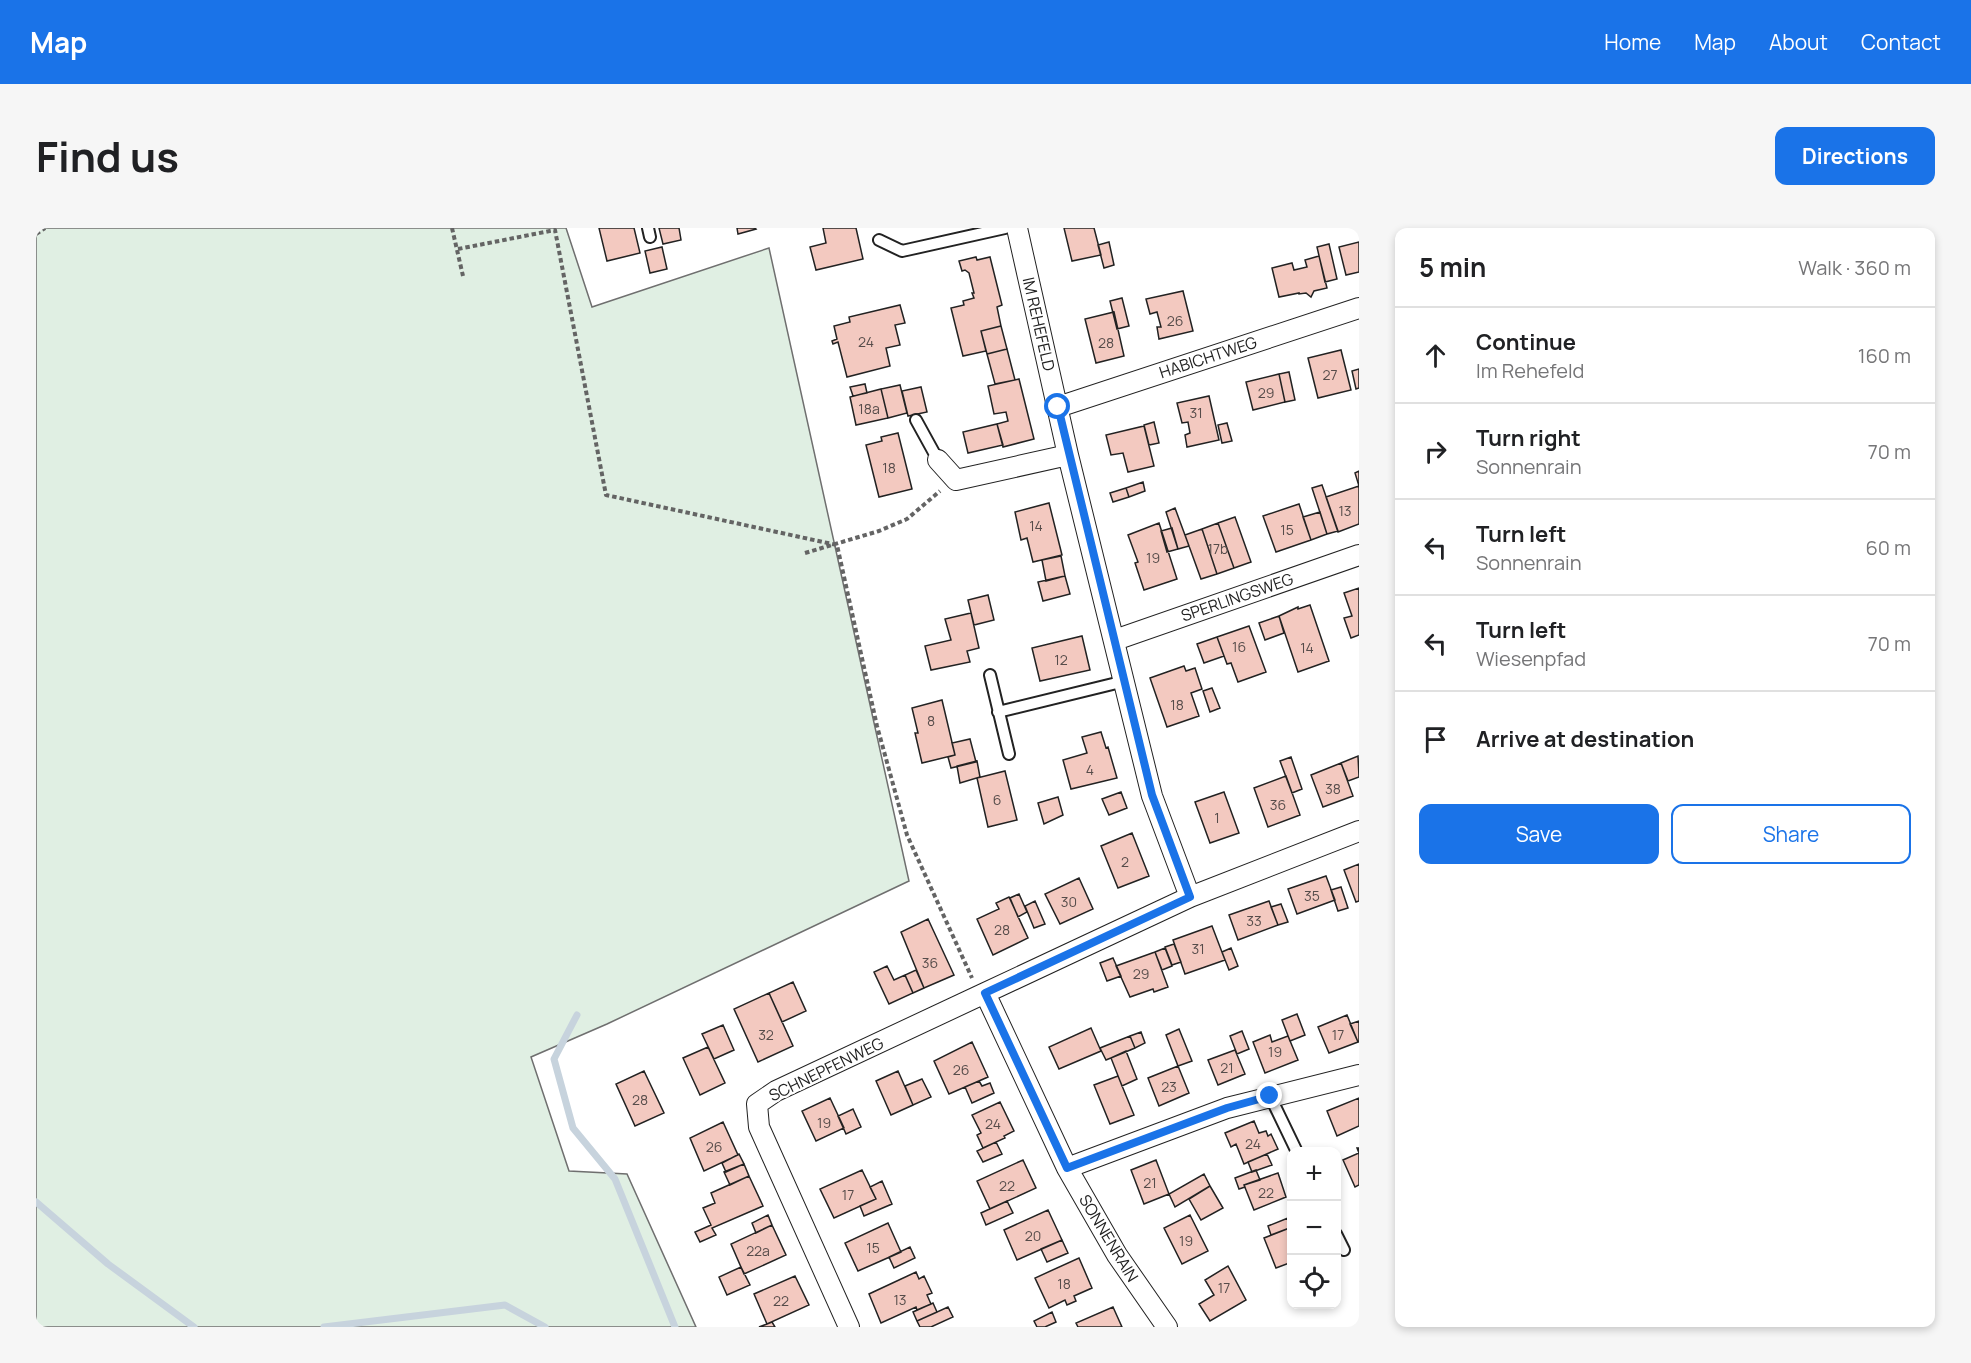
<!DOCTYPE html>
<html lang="en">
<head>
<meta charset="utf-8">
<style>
	:root { --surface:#fff; --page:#f6f6f6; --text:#202124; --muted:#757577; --line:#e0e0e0; --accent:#1a73e8 }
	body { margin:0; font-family:Manrope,sans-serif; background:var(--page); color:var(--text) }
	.controls { position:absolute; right:18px; bottom:18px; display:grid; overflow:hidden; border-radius:12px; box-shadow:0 3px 9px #0003 }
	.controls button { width:54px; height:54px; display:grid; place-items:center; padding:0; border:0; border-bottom:2px solid var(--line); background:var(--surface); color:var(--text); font:30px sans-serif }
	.stop { position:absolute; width:18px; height:18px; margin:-14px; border:4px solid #1a73e8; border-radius:50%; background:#fff }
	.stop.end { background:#1a73e8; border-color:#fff; box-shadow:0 2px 6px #0008 }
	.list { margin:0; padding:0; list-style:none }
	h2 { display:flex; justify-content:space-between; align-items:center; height:78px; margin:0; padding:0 24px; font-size:26px }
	h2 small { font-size:20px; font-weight:400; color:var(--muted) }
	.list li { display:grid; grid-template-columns:39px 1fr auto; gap:18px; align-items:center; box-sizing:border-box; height:96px; padding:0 24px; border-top:2px solid var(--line) }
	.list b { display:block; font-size:22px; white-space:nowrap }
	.list p { margin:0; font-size:20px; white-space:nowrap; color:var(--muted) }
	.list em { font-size:20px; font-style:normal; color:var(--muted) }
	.actions { display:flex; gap:12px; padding:18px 24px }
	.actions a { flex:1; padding:14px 0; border:2px solid var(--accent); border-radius:12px; text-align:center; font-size:21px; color:var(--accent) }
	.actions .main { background:var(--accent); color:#fff }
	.icon { flex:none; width:33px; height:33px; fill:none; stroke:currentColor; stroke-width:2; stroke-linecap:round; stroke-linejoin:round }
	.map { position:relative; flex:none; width:1323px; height:1099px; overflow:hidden; border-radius:12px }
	header { display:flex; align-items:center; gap:36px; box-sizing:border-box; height:84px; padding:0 30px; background:var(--accent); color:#fff }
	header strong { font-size:28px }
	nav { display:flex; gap:33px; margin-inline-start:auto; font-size:21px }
	.intro { display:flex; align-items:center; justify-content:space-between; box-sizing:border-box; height:144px; padding:0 36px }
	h1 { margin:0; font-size:42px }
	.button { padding:15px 27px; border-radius:12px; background:var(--accent); color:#fff; font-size:21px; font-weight:700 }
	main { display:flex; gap:36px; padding:0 36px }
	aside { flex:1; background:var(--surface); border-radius:12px; box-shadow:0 3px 9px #0003 }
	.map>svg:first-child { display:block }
</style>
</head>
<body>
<header>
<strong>Map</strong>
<nav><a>Home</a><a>Map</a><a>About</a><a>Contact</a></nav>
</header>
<div class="intro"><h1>Find us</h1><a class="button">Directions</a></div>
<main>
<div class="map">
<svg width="1323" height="1099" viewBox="0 0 1323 1099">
	<rect width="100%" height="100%" fill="#fff"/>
	<path fill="#e0efe3" stroke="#6f6f6f" stroke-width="1.5" d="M0,0h530l26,79 177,-59 140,633 -302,143 -76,33 38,114 58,3 69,153h-660z"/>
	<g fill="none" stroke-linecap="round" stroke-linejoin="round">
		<path stroke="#c7d3dd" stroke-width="7" d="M541,787l-23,44 19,69 42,51 60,148
			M0,974l72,62 86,63
			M288,1099l181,-22 40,22"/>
	</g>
	<path fill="#f3c9c0" stroke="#222" stroke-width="1.5" d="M563,0h35l6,25 -33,8z
		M623,0h20l2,12 -18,4z
		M701,0h18l1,1 -18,5z
		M787,0h33l7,31 -47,11 -6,-23 16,-4z
		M1028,0h30l7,27 -29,6z
		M1073,14l5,23 -10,3 -6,-23z
		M1323,14v30l-13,3 -7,-28z
		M1293,16l8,35 -12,3 -8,-35z
		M626,19l5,22 -17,4 -5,-22z
		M1283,28l8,32 -13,3 -3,6 -5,-4 -7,1v-1l-20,4 -7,-29 20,-5 2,7 13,-3 -2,-7z
		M940,29l1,3 13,-3 12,48 -5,2 4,19 -20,5 5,20 -23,5 -12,-48 13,-3 -1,-4 11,-3 -2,-5h2l-5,-20 -4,-3 -3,1 -3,-10z
		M1147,63l10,40 -34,8 -2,-12h4l-4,-15 -7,2 -4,-15z
		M1086,70l7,28 -12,3 -7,-28z
		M864,77l5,18 -10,2 5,20 -14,3 4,18 -43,11 -9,-35 -5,2 -1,-3 5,-2 -3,-13 16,-4 -1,-5z
		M1078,84l10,44 -28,7 -11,-44z
		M965,98l6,23 -20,5 -6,-23z
		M971,121l8,31 -20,4 -8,-30z
		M1305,122l10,40 -33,8 -10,-40z
		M1323,141v19l-3,1 -4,-18z
		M1253,144l6,28 -10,2 -6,-28z
		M1243,146l6,28 -32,8 -7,-28z
		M983,151l15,60 -31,8 -6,-23 11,-3 -2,-9 -12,2 -6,-28z
		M829,156l2,9 -14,3 -3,-9z
		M864,157l7,28 -19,5 -7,-29z
		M885,159l6,25 -19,4 -6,-25z
		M845,161l7,29 -32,7 -6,-28z
		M1173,168l10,44 -32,7 -2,-12 5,-2 -2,-11 -6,1 -5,-20z
		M1118,194l5,21 -10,2 -5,-20z
		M1191,195l5,18 -10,2 -4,-18z
		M961,196l6,21 -35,8 -5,-21z
		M1108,198l10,40 -26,6 -5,-19 -12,2 -5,-20z
		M862,205l14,56 -33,8 -13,-52 16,-4 -1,-4z
		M1323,243v53l-21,8 -12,-35 33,-11 -4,-13z
		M1107,254l2,9 -16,6 -3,-9z
		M1286,257l16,46 -11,3 -15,-46z
		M1090,260l3,9 -16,5 -3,-9z
		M1013,275l13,52 -29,7 -6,-24 -6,2 -6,-28z
		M1263,276l12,36 -35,12 -13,-36z
		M1139,280l14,38 -11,3 -12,-37z
		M1284,284l7,22 -16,6 -8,-23z
		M1199,289l16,45 -17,6 -16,-45z
		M1123,295l18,56 -33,11 -9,-27 3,-1 -10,-27z
		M1182,295l16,45 -17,6 -15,-45z
		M1136,300l6,21 -11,3 -6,-21z
		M1166,301l15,45 -16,5 -16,-44z
		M1025,328l4,20 -19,5 -4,-21z
		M1029,348l5,18 -27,7 -5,-19z
		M1323,360v47l-8,3 -7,-20 8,-2 -8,-23z
		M952,367l6,25 -20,5 -6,-25z
		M1274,377l19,56 -31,11 -19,-56 19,-9v2z
		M935,385l8,35 -12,3 3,11 -39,8 -6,-24 26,-6 -6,-21z
		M1243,388l5,17 -19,7 -6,-17z
		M1213,398l17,46 -28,10 -7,-19 -4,1 -10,-27z
		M1046,408l8,34 -50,11 -8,-33z
		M1181,409l7,19 -20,7 -7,-19z
		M1148,438l2,5 9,-3 7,21 -11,4 8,23 -32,11 -17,-49z
		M1176,460l8,20 -10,4 -7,-21z
		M906,472l13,55 -33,8 -7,-30h3l-6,-25z
		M1065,504l5,16 2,-1 9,31 -46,11 -8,-29 24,-7 -5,-16z
		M934,511l6,23 -25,6 -3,-11 7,-2 -3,-12z
		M1322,528l1,21 -11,4 -7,-18z
		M1255,529l11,32 -10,4 -12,-32z
		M941,533l3,16 -20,6 -3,-17z
		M1305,535l12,33 -30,11 -12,-32z
		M969,543l12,49 -29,7 -11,-49z
		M1250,548l14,39 -32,12 -14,-39z
		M1085,564l6,16 -18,7 -7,-16z
		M1188,564l15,41 -29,10 -15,-41z
		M1022,569l5,18 -19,9 -6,-21z
		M1096,605l17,43 -31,12 -17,-42z
		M1323,636v37l-3,1 -12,-32z
		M1290,648l9,24 -38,14 -9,-25z
		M1043,650l14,31 -33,15 -15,-30z
		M1305,659l7,21 -10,3 -7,-21z
		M983,666l8,18 -9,5 -8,-19z
		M973,669l19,41 -35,17 -16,-36 22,-10 -3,-6z
		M999,673l10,23 -11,4 -9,-22z
		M1233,673l9,24 -40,15 -9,-25z
		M1245,676l7,18 -10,3 -7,-18z
		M892,691l26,56 -30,13 -23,-56z
		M1176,698l13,34 -40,14 -12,-34z
		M1138,716l7,18 -9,3 -7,-18z
		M1129,720l7,18 -10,4 -7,-18z
		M1195,720l7,18 -9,4 -7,-18z
		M1119,724l13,35 -14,5 -1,-3 -23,8 -14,-31z
		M1077,730l8,18 -14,5 -7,-18z
		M851,738l7,14 11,-5 8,18 -24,11 -15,-32z
		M880,742l8,18 -11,5 -8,-18z
		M757,754l13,29 -24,11 -13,-29z
		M733,765l24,53 -35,16 -24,-53z
		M1261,786l8,21 -15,6 -8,-21z
		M1311,787l11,27 -29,11 -11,-26z
		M1323,793v21h-1l-8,-18z
		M687,797l11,25 -20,9 -12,-25z
		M1055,800l10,23 -42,18 -10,-22z
		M1143,801l13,32 -14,5 -12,-31z
		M1206,803l7,18 -12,5 -7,-18z
		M1105,804l4,11 -10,5 -5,-12z
		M1234,807l2,7 16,-6 10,24 -33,13 -12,-31z
		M1094,808l5,12 -29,12 -6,-12z
		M936,814l16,35 -39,17 -15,-33z
		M672,819l17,36 -25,12 -17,-37z
		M1199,822l10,24 -27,11 -10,-25z
		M1090,823l11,28 -15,7 -11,-28z
		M1142,838l11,27 -30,13 -11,-28z
		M608,843l20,42 -29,13 -19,-42z
		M862,843l15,34 -22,10 -15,-34z
		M1082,848l16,39 -24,9 -16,-39z
		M886,851l9,18 -18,8 -8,-19z
		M943,853l3,5 8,-3 4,10 -22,10 -7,-16z
		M794,870l14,30 -28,13 -14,-30z
		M1323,870v28l-22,10 -10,-25z
		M964,874l14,29 -10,5 1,2 -22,10 -6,-13 4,-2 -9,-18z
		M817,881l8,18 -15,7 -8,-18z
		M1218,893l5,12 7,-2 2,5 3,-2 7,15 -34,15 -8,-20 -5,3 -6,-14z
		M687,894l15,33 -34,16 -14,-33z
		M960,914l6,12 -19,8 -6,-11z
		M1321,920h2v37l-4,2 -12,-27 16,-7z
		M703,926l5,10 -18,8 -4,-9z
		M1231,926l5,11 -20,7 -4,-10z
		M987,932l13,28 -46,21 -13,-28z
		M1120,932l13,34 -25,10 -13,-34z
		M708,936l5,12 -19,9 -6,-13z
		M826,942l14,29 -42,19 -14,-29z
		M1220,942l4,10 -16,5 1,2 -6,2 -4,-11z
		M1242,945l8,24 -32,13 -10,-25z
		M1168,946l6,12 -35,21 -6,-13z
		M713,948l14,30 -51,22 4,7 -16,7 -5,-10 16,-7 -8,-17 12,-5 -4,-10z
		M846,953l10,23 -28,12 -4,-10 16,-7 -6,-12z
		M1174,958l13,22 -22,12 -12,-21z
		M971,973l6,12 -27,12 -5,-12z
		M1012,982l14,30 -45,20 -13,-30z
		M732,987l4,10 -16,8 -4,-10z
		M1154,987l18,36 -26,13 -18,-36z
		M1252,990l4,9 -21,8 -3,-9z
		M852,995l13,29 -43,19 -13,-28z
		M736,997l14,30 -42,19 -13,-30z
		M1256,999v35l-16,6 -12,-30z
		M1026,1012l6,13 -21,9 -6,-13z
		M874,1019l5,11 -21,10 -5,-11z
		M1043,1030l13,30 -18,8 2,5 -9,4 -2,-5 -16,8 -14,-30z
		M1192,1038l18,34 -36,21 -11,-17 15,-9 -9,-15z
		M705,1039l9,18 -23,10 -8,-18z
		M880,1044l3,7 5,-3 8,17 -5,2 4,9 -14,6 -1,-3 -35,16 -12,-29z
		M759,1048l14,29 -42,19 -13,-30z
		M897,1075l4,9 -20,9 -4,-9z
		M912,1079l5,10 -22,10h-11l-3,-6z
		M1077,1079l9,20h-44l-2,-4z
		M1016,1084l4,10 -11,5h-8l-3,-6z
		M736,1094l3,5h-16l8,-3z"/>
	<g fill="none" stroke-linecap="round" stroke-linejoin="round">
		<defs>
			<path id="lane" d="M612,0l2,9
				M843,12l23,11 103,-23
				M880,192l22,40
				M954,447l19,79
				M962,484l127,-31
				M1234,868l27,56
				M1300,1006l8,16"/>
			<path id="street" d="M981,0l51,227 84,341 38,101
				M1022,179l301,-99
				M902,232l18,20 112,-25
				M1079,412l244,-85
				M1031,940l160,-60 132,-33
				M813,1099l-90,-200 -2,-23 19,-13 209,-98
				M1131,1099l-50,-72 -50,-87 -82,-175 205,-96 169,-66"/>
		</defs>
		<use href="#lane" stroke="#222" stroke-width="14"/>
		<use href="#street" stroke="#222" stroke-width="22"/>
		<path stroke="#646464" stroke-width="4" stroke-dasharray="4.5 3" stroke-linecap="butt" d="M416,0l11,48
			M0,6l9,-6
			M422,21l97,-19 51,265 231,50 40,181 30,109 65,143
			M769,325l74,-22 28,-12 33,-28"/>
		<use href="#lane" stroke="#fff" stroke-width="10"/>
		<use href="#street" stroke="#fff" stroke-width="20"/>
	</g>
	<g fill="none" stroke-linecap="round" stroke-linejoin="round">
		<path stroke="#1a73e8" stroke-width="8" d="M1022,179l94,388 38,102 -205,96 82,175 160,-60 43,-12"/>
	</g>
	<g text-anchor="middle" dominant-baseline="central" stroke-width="4.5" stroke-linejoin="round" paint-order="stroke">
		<g font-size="14" fill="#564c4a">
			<text x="1139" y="92">26</text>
			<text x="830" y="113">24</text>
			<text x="1070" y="114">28</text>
			<text x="1294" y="146">27</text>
			<text x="1230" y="164">29</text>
			<text x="833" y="180">18a</text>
			<text x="1160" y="184">31</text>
			<text x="853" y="239">18</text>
			<text x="1309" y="282">13</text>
			<text x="1000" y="297">14</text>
			<text x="1251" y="301">15</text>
			<text x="1182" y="320">17b</text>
			<text x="1117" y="329">19</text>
			<text x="1203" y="418">16</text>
			<text x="1271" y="419">14</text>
			<text x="1025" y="431">12</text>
			<text x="1141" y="476">18</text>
			<text x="895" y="492">8</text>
			<text x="1054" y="541">4</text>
			<text x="1297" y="560">38</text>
			<text x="961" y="571">6</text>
			<text x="1242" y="576">36</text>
			<text x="1181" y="589">1</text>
			<text x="1089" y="633">2</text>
			<text x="1276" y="667">35</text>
			<text x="1033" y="673">30</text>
			<text x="1218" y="692">33</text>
			<text x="966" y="701">28</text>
			<text x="1162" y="720">31</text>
			<text x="894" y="734">36</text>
			<text x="1105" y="745">29</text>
			<text x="730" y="806">32</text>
			<text x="1302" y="806">17</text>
			<text x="1239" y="823">19</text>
			<text x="1191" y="839">21</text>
			<text x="925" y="841">26</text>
			<text x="1133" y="858">23</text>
			<text x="604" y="871">28</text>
			<text x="788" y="894">19</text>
			<text x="957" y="895">24</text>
			<text x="1217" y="915">24</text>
			<text x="678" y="918">26</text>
			<text x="1114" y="954">21</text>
			<text x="971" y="957">22</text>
			<text x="1230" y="964">22</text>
			<text x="812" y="966">17</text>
			<text x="997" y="1007">20</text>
			<text x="1150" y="1012">19</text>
			<text x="837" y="1019">15</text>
			<text x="722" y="1022">22a</text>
			<text x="1028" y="1055">18</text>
			<text x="1188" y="1059">17</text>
			<text x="864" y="1071">13</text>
			<text x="745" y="1072">22</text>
		</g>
		<g font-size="16" fill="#222" stroke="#fff">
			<text transform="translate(1003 96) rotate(77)">IM REHEFELD</text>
			<text transform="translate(1172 129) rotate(-18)">HABICHTWEG</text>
			<text transform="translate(1201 369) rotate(-19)">SPERLINGSWEG</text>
			<text transform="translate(790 841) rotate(-26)">SCHNEPFENWEG</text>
			<text transform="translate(1073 1010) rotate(59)">SONNENRAIN</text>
		</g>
	</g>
</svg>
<div class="controls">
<button>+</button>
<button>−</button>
<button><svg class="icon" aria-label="locate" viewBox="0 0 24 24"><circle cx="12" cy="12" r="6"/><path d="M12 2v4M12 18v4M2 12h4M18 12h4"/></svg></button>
</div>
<div class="stop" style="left:1022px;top:179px"></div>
<div class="stop end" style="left:1234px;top:868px"></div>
</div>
<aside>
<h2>5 min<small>Walk · 360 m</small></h2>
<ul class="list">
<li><svg class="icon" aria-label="ahead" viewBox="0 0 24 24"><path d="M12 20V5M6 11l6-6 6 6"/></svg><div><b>Continue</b><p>Im Rehefeld</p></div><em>160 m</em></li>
<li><svg class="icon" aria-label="right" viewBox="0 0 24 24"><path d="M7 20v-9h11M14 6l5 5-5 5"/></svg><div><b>Turn right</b><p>Sonnenrain</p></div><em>70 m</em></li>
<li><svg class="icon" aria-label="left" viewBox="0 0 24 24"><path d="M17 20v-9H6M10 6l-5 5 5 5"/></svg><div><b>Turn left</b><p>Sonnenrain</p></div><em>60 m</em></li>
<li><svg class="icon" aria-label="left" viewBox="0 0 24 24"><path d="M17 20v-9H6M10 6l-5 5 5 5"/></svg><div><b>Turn left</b><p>Wiesenpfad</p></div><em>70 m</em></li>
<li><svg class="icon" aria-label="arrive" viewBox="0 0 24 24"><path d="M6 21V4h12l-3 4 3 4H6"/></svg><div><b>Arrive at destination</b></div></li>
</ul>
<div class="actions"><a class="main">Save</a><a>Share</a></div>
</aside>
</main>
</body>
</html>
